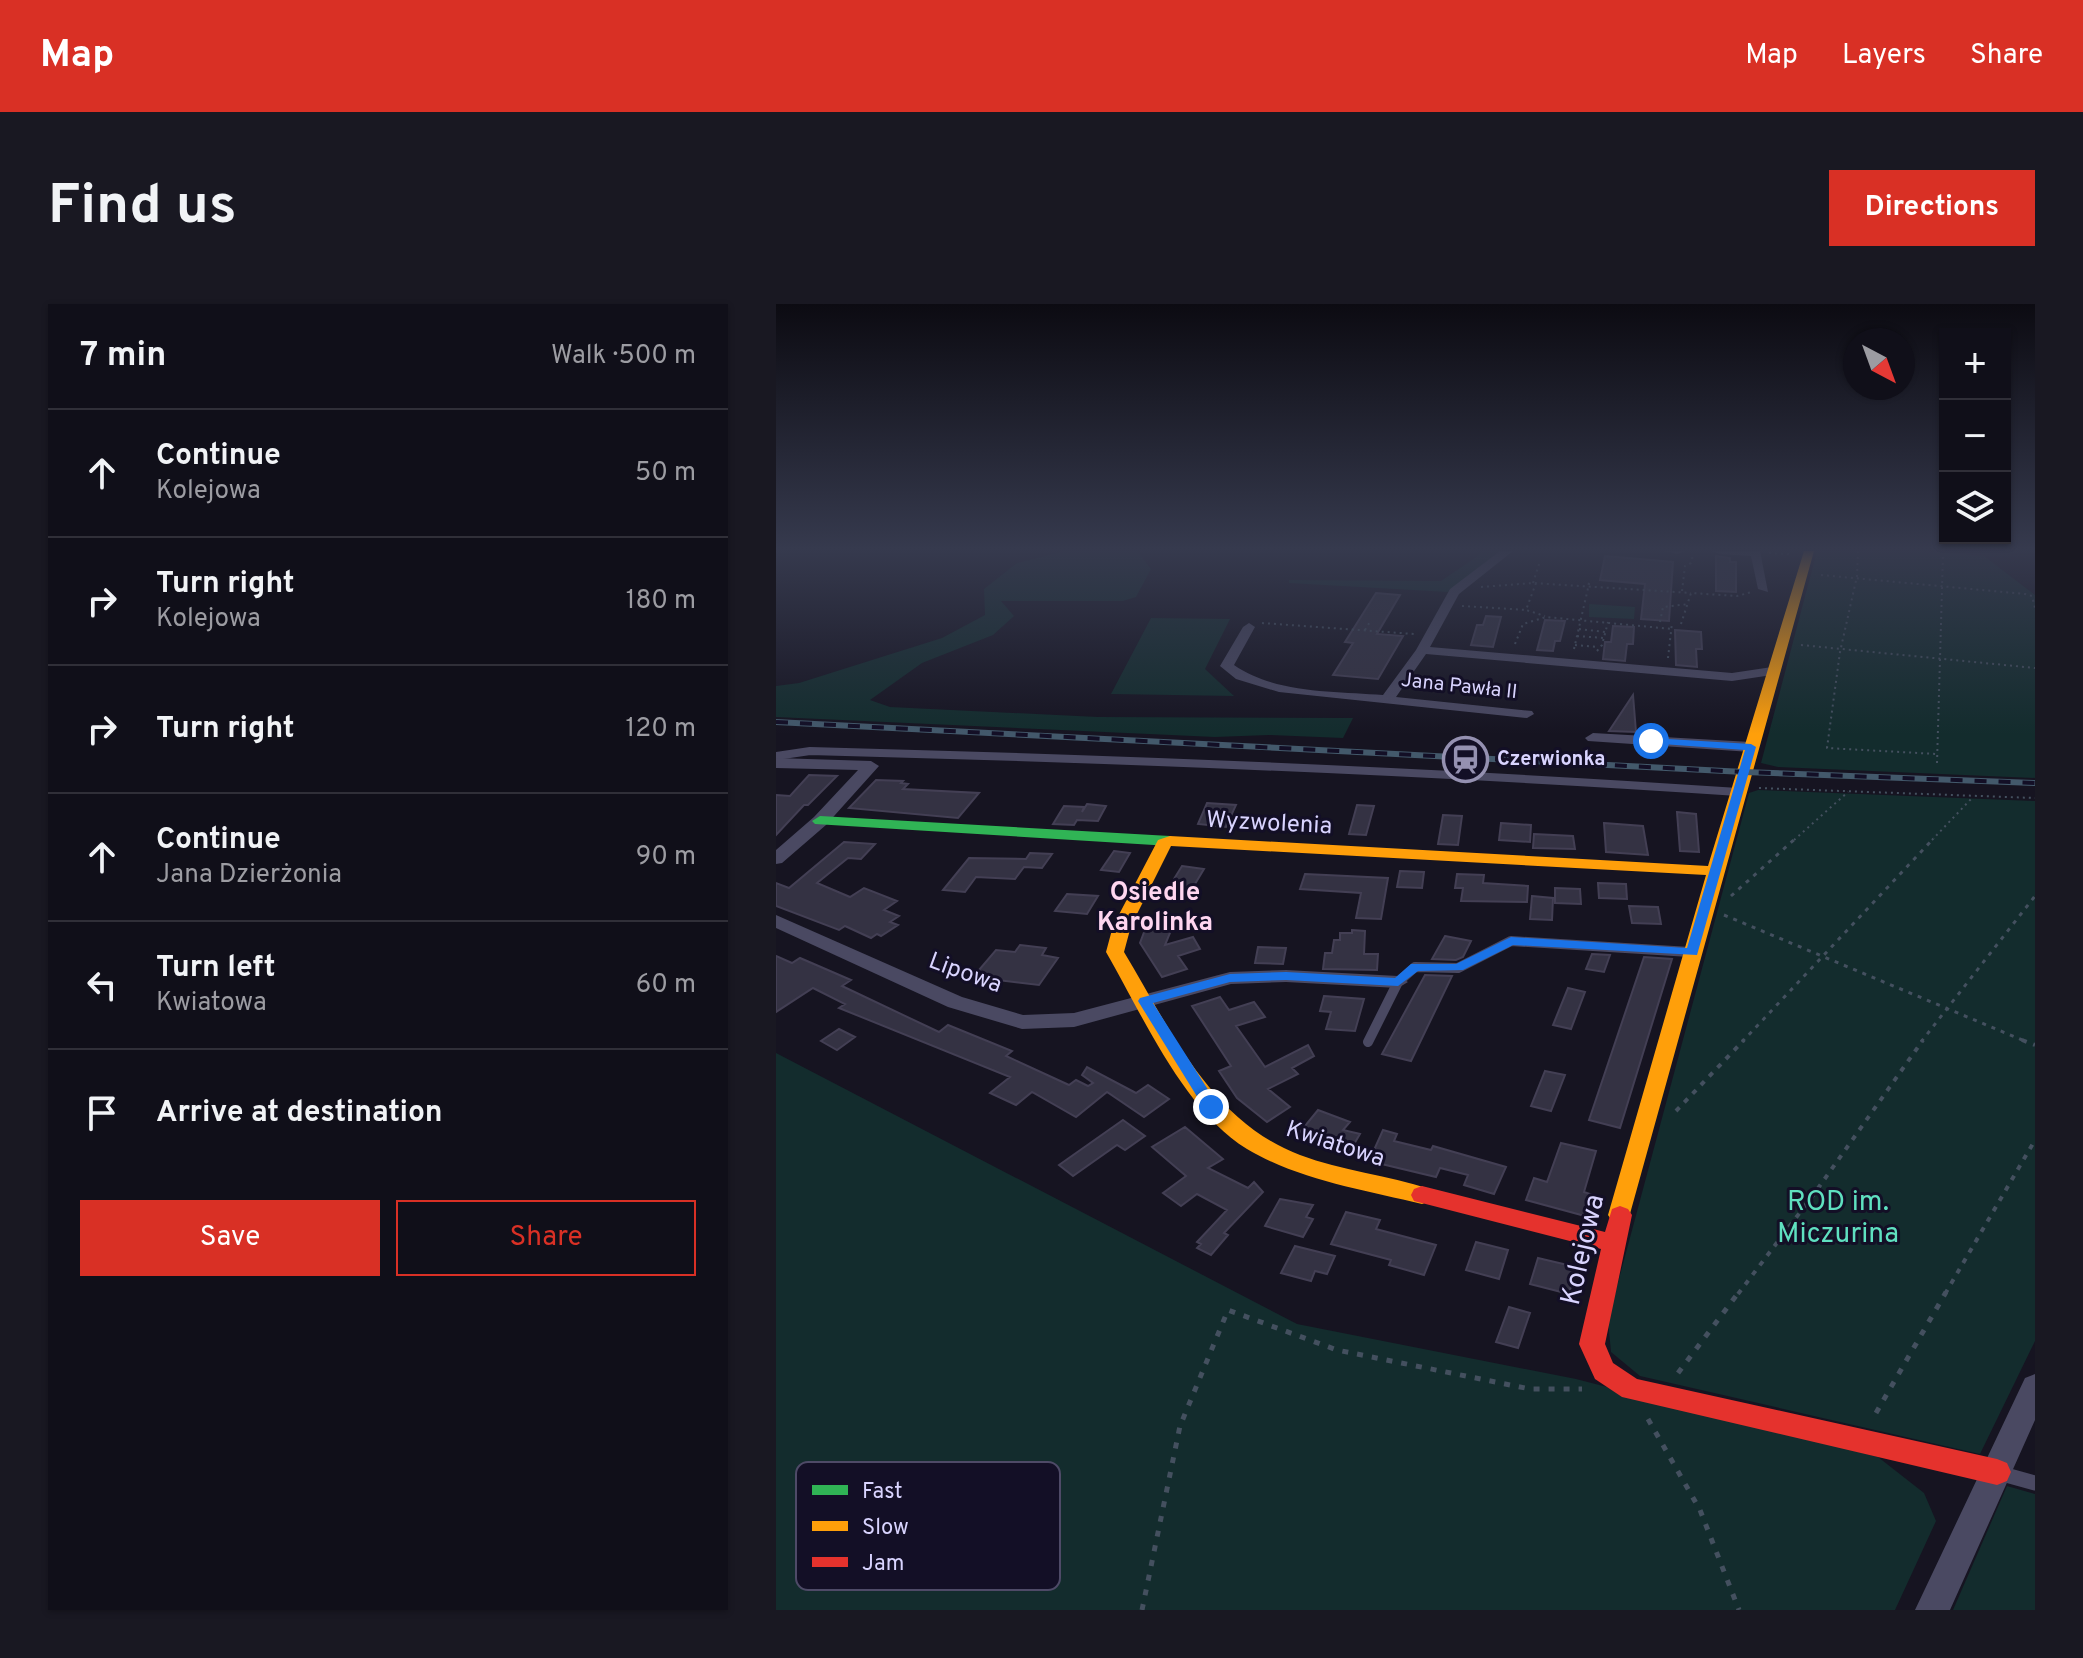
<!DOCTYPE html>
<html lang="en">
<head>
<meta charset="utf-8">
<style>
	:root { --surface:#100f19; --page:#191822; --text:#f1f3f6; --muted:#9c9ca2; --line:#302f38; --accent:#d93025 }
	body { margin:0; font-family:Overpass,sans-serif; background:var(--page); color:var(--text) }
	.controls { position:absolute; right:24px; top:24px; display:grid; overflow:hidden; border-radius:0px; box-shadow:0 2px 6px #0004 }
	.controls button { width:72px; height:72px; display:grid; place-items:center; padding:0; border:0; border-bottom:2px solid var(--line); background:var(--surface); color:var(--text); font:40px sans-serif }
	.compass { position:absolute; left:1067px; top:24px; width:72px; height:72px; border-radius:50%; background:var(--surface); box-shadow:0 2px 6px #0004; rotate:139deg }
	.stop { position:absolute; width:24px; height:24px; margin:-18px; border:6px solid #1a73e8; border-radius:50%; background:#fff }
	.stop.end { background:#1a73e8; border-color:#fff; box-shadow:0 2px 8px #0008 }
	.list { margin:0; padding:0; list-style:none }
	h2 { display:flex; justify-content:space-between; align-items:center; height:104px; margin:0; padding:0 32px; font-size:34px }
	h2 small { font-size:26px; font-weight:400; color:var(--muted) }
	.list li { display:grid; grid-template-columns:52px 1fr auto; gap:24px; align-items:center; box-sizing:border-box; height:128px; padding:0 32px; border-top:2px solid var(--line) }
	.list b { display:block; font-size:30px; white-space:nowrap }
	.list p { margin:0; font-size:26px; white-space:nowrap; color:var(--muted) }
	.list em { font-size:26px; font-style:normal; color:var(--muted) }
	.actions { display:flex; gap:16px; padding:24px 32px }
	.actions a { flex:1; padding:18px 0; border:2px solid var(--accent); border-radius:0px; text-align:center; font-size:28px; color:var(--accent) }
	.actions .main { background:var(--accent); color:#fff }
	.icon { flex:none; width:44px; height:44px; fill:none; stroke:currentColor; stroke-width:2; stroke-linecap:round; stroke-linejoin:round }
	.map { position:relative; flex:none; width:1259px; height:1306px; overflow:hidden; border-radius:0px }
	header { display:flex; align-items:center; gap:48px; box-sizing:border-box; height:112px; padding:0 40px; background:var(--accent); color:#fff }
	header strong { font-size:38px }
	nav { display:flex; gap:44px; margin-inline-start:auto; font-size:28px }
	.intro { display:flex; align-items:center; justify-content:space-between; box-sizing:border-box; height:192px; padding:0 48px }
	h1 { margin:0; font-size:56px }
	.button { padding:20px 36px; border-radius:0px; background:var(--accent); color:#fff; font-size:28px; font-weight:700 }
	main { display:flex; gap:48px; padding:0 48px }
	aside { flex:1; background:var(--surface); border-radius:0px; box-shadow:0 2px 6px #0004 }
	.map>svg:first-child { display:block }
</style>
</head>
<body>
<header>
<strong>Map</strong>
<nav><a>Map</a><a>Layers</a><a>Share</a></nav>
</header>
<div class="intro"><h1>Find us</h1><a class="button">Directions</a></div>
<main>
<aside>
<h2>7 min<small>Walk · 500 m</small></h2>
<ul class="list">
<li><svg class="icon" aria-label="ahead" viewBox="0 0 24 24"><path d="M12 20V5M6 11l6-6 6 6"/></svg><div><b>Continue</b><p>Kolejowa</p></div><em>50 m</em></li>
<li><svg class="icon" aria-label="right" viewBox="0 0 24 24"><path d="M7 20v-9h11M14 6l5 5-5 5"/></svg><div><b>Turn right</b><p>Kolejowa</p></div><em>180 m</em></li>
<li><svg class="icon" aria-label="right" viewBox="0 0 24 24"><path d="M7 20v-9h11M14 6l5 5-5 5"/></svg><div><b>Turn right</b></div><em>120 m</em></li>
<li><svg class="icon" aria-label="ahead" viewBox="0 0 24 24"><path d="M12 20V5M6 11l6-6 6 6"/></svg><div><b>Continue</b><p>Jana Dzierżonia</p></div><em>90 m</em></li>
<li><svg class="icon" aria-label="left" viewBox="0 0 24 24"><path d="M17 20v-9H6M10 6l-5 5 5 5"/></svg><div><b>Turn left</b><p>Kwiatowa</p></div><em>60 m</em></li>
<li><svg class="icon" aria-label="arrive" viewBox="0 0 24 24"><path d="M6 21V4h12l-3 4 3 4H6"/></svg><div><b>Arrive at destination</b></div></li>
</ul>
<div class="actions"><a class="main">Save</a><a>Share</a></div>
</aside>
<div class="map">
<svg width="1259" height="1306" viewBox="0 0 1259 1306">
	<rect width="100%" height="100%" fill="#161421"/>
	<path fill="#132c2d" d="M289,247h72l14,18 -15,28 -13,4h-122l13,15 -21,19 -71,28 -52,37 20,7 208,10 255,1 -10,20 -74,-3 -54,2 -439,-20v-31l23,-3 143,-45 43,-23 -1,-26 33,-26z
		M705,247h19l-52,41 -159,-9v-3l152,1 37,-25z
		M1041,247h102l65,5 51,39v183l-257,-11 -17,-4z
		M813,300l46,3 -1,12 -45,-2z
		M375,314l79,1 -25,50 29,27 -123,-2z
		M982,486l277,11v540l-55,113 -340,-78 -29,-24 -3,-32 141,-527z
		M0,749l521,271 279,55 302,78 46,36 12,28 -41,89h-1119z
		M1231,1182l28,8v116h-82z"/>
	<path fill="#343243" stroke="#433f54" stroke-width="2" d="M829,252l68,6 -4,59 -28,-2 4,-35 -45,-4z
		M940,252l14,2v4h6v30l-20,-1z
		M600,289l24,2 -23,39 26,2 -25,43 -45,-4 20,-32 -8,-1z
		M710,312l15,1 -8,30 -22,-2 6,-20h6z
		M769,316l20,1 -5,20h-5l-2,10 -16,-1z
		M837,322l21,1 -1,17h-6l-2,17 -22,-2 2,-17h6z
		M899,326l26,2 1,17h-6l1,18 -21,-2z
		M857,391l3,37 -27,-1z
		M33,471l28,1 -29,29h-4l-28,30v-40l14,1z
		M100,476l27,1 -2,2 7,1 -5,5 76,4 -21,25 -109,-10z
		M431,499l29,2 -10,22 -28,-3z
		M311,500l19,2 -8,15 -21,-1 -3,5 -21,-1 11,-18 20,1 -2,5z
		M581,501l17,1 -8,29 -17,-1z
		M901,508l19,2 3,38 -19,-1z
		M667,511l19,1 -4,29 -20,-1z
		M725,519l30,2 -1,17 -31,-2z
		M828,519l39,3 5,29 -42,-3z
		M758,530l39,2 2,13 -42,-1z
		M68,538l31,2 -14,15 -13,-1 -31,25 33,14 14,-9 33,13 -13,9 15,6 -9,6 8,3 -17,11 -4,-2 -6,4 -26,-12 -6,4 -63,-24v-23l13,5z
		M338,547l16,2 -11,19 -18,-2z
		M254,549l22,1 -10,14 -18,-1 -9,12 -39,-2 -11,15 -22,-2 26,-32 57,1z
		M406,562l22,3 -15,25 -23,-2z
		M624,567l24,1 -2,16 -25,-1z
		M529,570l83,4 -7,41 -25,-1 5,-25 -61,-4z
		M681,570l27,1 -1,8 45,3 -1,16 -66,-1 2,-13h-8z
		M822,579l28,1 1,15 -28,-1z
		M779,584l25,1 1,15 -26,-1z
		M291,590l31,2 -11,18 -32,-3z
		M756,592l21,2 -1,22 -22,-1z
		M853,602l29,1 3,17 -29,-1z
		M370,623l26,1 -7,17 28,-8 7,12 -22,7 9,13 -25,8 -22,-34z
		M576,626l13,1 -1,23h14l-1,16 -54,-1 2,-16h7l2,-13h6v-7h12z
		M669,632l26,5 -8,16 -7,3 -24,-1z
		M244,641l26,3 -4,7 16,3 -19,27 -66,-8 23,-27 19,2z
		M482,643l28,1 -3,16 -28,-1z
		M816,650l18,1 -6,17 -18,-3z
		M0,652l16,7 8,-5 51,22 -9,6 97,46 9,-7 64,26 -6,5 63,29 7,-5 12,6 5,-3 -11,-8 5,-8 49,26 12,-8 21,14 -25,18 -37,-25 -31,25 -44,-25 -16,13 -26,-12 20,-16 -171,-69 6,-4 -32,-16 -37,24z
		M868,653l28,2 -52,169 -31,-8z
		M649,671l27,1 -41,85 -29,-7z
		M792,684l17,4 -14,37 -18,-4z
		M548,692l40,3 -9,32 -29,-2 5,-17 -11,-1z
		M444,693l9,13 25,-8 11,15 -29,9 29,41 43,-22 6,11 -22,12 6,6 -30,15 22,18 -23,15 -30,-24 -18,-27 12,-5 -39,-60z
		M63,725l16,8 -18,13 -16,-9z
		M769,767l20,4 -14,36 -20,-5z
		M542,806l32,12 -7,8 17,4 -10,17 -50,-19z
		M347,816l22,16 -20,14 -8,-5 -44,31 -14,-11z
		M409,823l38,32 -15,9 40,20 6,-6 9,10 -39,41 4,2 -17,20 -14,-7 4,-4 -4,-2 30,-32 -30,-16 -16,12 -18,-13 23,-17 -34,-29z
		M607,826l14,4 -3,7 37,9 2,-4 73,21 -12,27 -30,-9 4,-10 -28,-7 -4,9 -67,-16z
		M785,839l35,8 -12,41 9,3 -8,21 -59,-16 8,-22 13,4z
		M504,895l33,6 -7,12 7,2 -10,18 -38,-11z
		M570,908l34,8 -4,9 60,16 -12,30 -35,-10 2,-5 -60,-16z
		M700,938l32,8 -9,29 -33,-9z
		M519,942l40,10 -8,18 -12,-3 -4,10 -30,-8z
		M762,954l38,9 -7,27 -39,-10z
		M733,1003l21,6 -12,35 -22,-6z"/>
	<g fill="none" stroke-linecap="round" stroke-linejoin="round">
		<path stroke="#44505f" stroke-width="2" stroke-dasharray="2 4" stroke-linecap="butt" d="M1082,247l-1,25 -17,76 -13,96 110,6
			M993,249l20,1
			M1045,271l204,19 7,2 3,12
			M757,279l7,-22
			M760,279l-10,27 19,6
			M705,283l52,-4 158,10
			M906,287l3,-25 6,-3 2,-8
			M686,302l64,4
			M884,318l3,-15 26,-3
			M486,319l152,11
			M905,320l10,-31 46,3 15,-4
			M803,325l26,3
			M589,326l6,-10
			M801,332l27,2
			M739,340l8,-20 23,-7 126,12
			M799,341l23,2
			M1025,341l234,23
			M798,345l15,-65 -5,-2
			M821,347l5,-6 6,-23
			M892,354l4,-35
			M1161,459l6,-209
			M983,484l276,10
			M1018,536l54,-48
			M1156,536l41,-43"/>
		<path stroke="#44505f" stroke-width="3" stroke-dasharray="4 6" stroke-linecap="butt" d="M955,592l65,-58
			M948,611l303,127
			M966,738l192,-204
			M1145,738l114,-146"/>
		<path stroke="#44505f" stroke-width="4" stroke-dasharray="5 7" stroke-linecap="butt" d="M1246,736l13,5
			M900,807l68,-71
			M962,990l76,-100 109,-154
			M1169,990l90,-154"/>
		<path stroke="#44505f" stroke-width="5" stroke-dasharray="6 9" stroke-linecap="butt" d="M902,1069l61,-81
			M1100,1109l70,-121
			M872,1115l52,91 39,100
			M366,1306l38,-184 48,-116 109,40 193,39h52"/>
		<path stroke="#4a4962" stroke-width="8" d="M0,452l34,-5c310,8 619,20 928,41"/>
		<path stroke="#4a4962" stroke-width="10" d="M592,738l30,-60 17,-15 43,1 53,-27 179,11"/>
		<path stroke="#4a4962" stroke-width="15" d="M1230,1171l29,8"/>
		<path fill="#4a4962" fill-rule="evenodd" d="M724,247h13l-54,43 -29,53 302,26 40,-6 7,4 -7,4 -40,6 -306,-27 -30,43 136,14 2,3 -7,4 -248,-26 -43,-13 -16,-13 23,-39 6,-4 6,4 -21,38c42,29 101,26 149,30l33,-45 34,-61z
			M889,247h19l-6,3z
			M937,247h47l8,41 -10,-3 -7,-33 -32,-2z
			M817,429l158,9 8,5 -8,5 -163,-11 -3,-3z
			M0,454l95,3 8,5 -53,59 -44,38 -6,1v-14l38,-33 44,-47 -82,-2z
			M0,611l186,82 61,18 51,-2 156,-41 56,-2 112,6 10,6 -10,6 -112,-6 -55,2 -157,43 -52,2 -74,-22 -172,-79z
			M1259,1070v46l-85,190h-35l110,-232z"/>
		<path fill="#30b455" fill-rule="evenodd" d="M44,512l350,20 8,5 -8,5 -355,-22 -3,-3z"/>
		<path fill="#ff9f0a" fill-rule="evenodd" d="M1028,247h10l-186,670 -8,3 -8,-3 -4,-6 98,-340 -535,-29 -40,80 -7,26c47,78 86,169 176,203 42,16 87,20 130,34l3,6 -3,6 -8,3c-58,-14 -123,-24 -175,-55 -63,-38 -105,-135 -141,-197l7,-26 45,-86 12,-4 538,30z"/>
		<path fill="#e5322d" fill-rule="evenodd" d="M646,882l183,46 7,-23 8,-3 8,3 4,6 -27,129 8,19 24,16 360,80 10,4 4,9 -4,9 -10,4 -375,-88 -27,-18 -16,-35 22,-95 -187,-48 -3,-6 3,-6z"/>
		<defs>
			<path id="rail" d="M0,418l968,50 291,11"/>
		</defs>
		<use href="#rail" stroke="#43596b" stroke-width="6"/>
		<use href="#rail" stroke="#130f26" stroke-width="4" stroke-dasharray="12" stroke-linecap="butt"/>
	</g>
	<linearGradient id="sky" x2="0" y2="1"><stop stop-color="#0c0b12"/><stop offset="0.57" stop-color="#363a4e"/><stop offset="1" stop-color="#363a4e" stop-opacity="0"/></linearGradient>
	<rect width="1259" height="430" fill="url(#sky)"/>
	<path fill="#1a73e8" d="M875,434l100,6 5,3 -59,208 -184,-10 -50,25 -45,1 -20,15 -112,-6 -56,2 -77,21 66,104 -2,4h-11l-68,-110 2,-3 90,-24 56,-2 109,6 16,-14h45l55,-27 176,11 58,-198 -97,-7z"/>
	<defs>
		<symbol id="station-ring" viewBox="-11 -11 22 22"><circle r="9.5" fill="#130f26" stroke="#9591b1" stroke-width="1.5"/><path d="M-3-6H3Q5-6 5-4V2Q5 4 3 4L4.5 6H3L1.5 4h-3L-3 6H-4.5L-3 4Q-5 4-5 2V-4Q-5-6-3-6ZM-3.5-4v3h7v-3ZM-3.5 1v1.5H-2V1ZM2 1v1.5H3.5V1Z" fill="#9591b1"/></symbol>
	</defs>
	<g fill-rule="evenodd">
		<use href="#station-ring" x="664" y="430" width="51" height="51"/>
	</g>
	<g text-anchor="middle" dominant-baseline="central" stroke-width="6" stroke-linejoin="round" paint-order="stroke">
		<g font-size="20" fill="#d9d4ff" stroke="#130f26">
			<text transform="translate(683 383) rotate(6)">Jana Pawła II</text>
		</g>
		<g font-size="20" font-weight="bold" fill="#d9d4ff" stroke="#130f26" text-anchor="start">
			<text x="721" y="456">Czerwionka</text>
		</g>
		<g font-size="24" fill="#d9d4ff" stroke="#130f26">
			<text transform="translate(493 520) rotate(3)">Wyzwolenia</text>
			<text transform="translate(189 670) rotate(20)">Lipowa</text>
			<text transform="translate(559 841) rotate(18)">Kwiatowa</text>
		</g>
		<g font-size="26" font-weight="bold" fill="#ffd6f0" stroke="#130f26">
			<text x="379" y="589">Osiedle<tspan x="379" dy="30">Karolinka</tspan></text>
		</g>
		<g font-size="28" fill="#5fe0c0" stroke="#130f26">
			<text x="1062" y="899">ROD im.<tspan x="1062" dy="32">Miczurina</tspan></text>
		</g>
		<g font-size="28" fill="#d9d4ff" stroke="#130f26">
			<text transform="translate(808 946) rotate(-77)">Kolejowa</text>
		</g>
	</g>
	<rect x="20" y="1158" width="264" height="128" rx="12" fill="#130f26" stroke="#4e4a67" stroke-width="2"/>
	<rect x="36" y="1181" width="36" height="10" fill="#30b455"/>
	<rect x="36" y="1217" width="36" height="10" fill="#ff9f0a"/>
	<rect x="36" y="1253" width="36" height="10" fill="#e5322d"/>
	<g font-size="22" fill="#d9d4ff">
		<text x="86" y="1194">Fast</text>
		<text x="86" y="1230">Slow</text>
		<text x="86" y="1266">Jam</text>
	</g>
</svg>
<div class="controls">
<button>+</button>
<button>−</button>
<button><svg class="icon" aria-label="layers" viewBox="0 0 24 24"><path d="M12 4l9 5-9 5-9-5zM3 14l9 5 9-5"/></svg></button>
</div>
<svg class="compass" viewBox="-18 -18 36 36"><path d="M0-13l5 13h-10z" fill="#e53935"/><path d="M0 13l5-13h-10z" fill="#9c9ca2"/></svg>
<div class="stop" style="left:875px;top:437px"></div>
<div class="stop end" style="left:435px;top:803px"></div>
</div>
</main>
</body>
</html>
